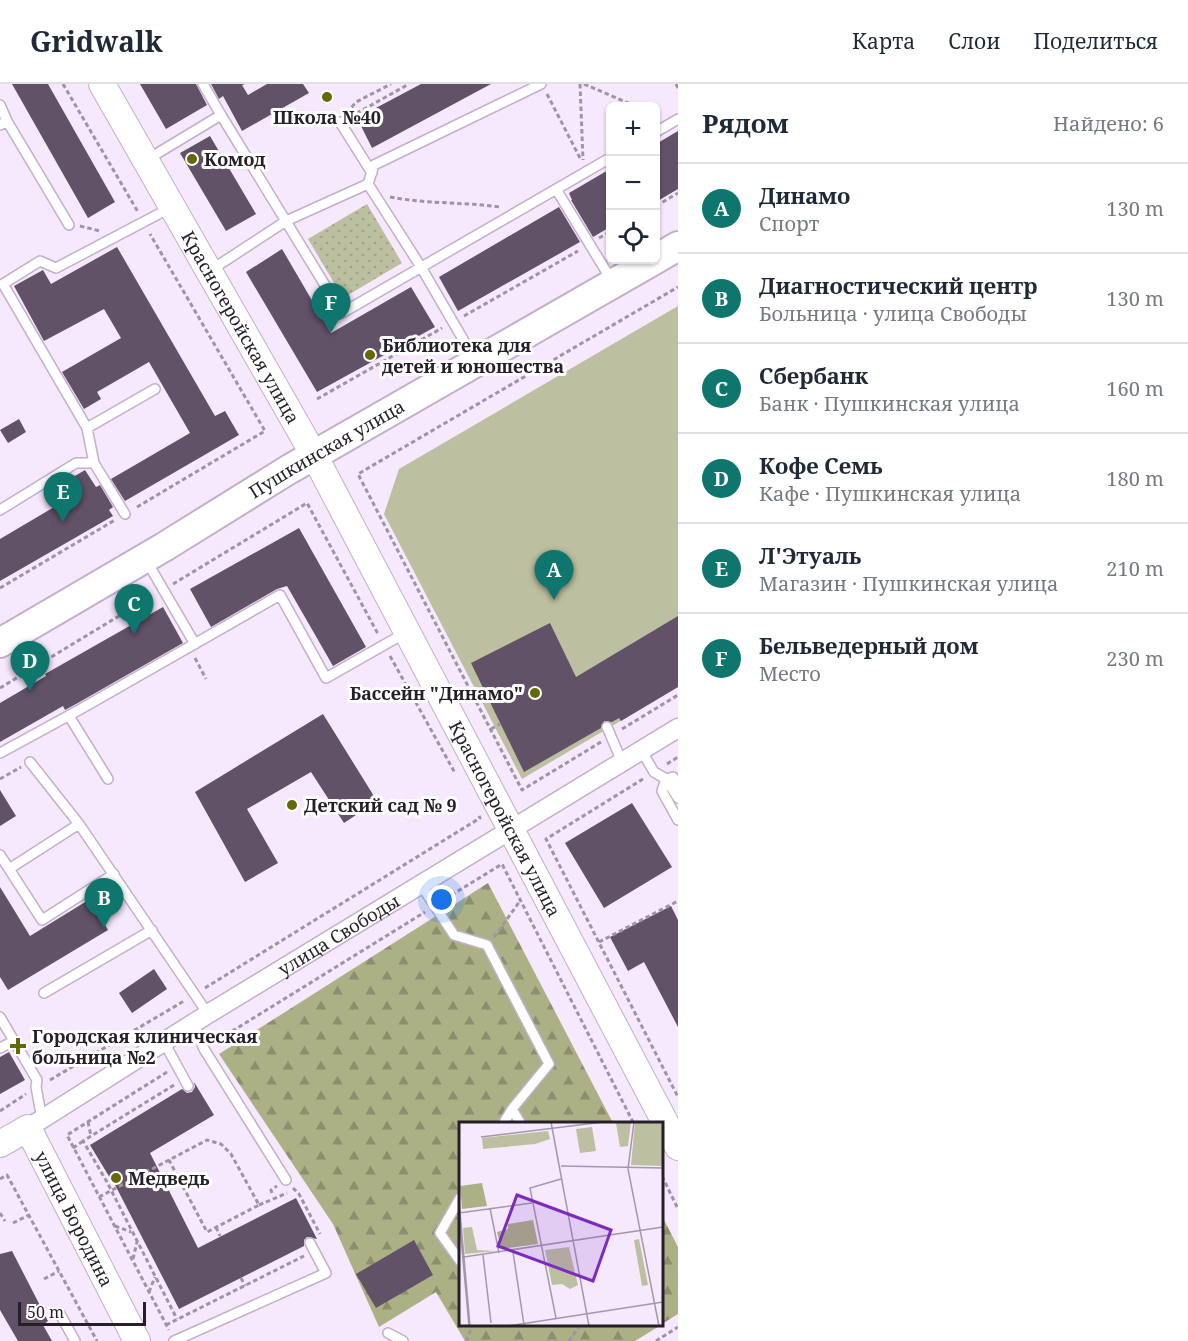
<!DOCTYPE html>
<html lang="ru">
<head>
<meta charset="utf-8">
<style>
	:root { --surface:#fff; --page:#f6f6f7; --text:#1f2937; --muted:#747a83; --line:#e0e1e3; --accent:#0f766e }
	body { margin:0; font-family:"Noto Serif",serif; background:var(--page); color:var(--text) }
	.controls { position:absolute; right:18px; top:18px; display:grid; overflow:hidden; border-radius:9px; box-shadow:0 2px 4px #0004 }
	.controls button { width:54px; height:54px; display:grid; place-items:center; padding:0; border:0; border-bottom:2px solid var(--line); background:var(--surface); color:var(--text); font:30px sans-serif }
	.scale { position:absolute; left:18px; bottom:15px; width:128px; box-sizing:border-box; padding-left:6px; border:3px solid #261f29; border-top:0; font-size:16px; line-height:21px; white-space:nowrap; color:#261f29; -webkit-text-stroke:4px #fff; paint-order:stroke }
	.you { position:absolute; left:442px; top:816px; width:21px; height:21px; margin:-15px; border:4px solid #fff; border-radius:50%; background:#1a73e8; box-shadow:0 0 0 9px #1a73e833 }
	.badge { display:grid; place-items:center; width:39px; height:39px; border-radius:50%; background:var(--accent); color:#fff; font-size:20px; font-weight:700 }
	.pin { position:absolute; translate:-50% -50px; filter:drop-shadow(0 2px 3px #0008) }
	.pin::after { content:''; position:absolute; top:32px; width:21px; height:18px; background:inherit; clip-path:polygon(0 0,100% 0,50% 100%) }
	.list { margin:0; padding:0; list-style:none }
	h2 { display:flex; justify-content:space-between; align-items:center; height:78px; margin:0; padding:0 24px; font-size:26px }
	h2 small { font-size:20px; font-weight:400; color:var(--muted) }
	.list li { display:grid; grid-template-columns:39px 1fr auto; gap:18px; align-items:center; box-sizing:border-box; height:90px; padding:0 24px; border-top:2px solid var(--line) }
	.list b { display:block; font-size:22px; white-space:nowrap }
	.list p { margin:0; font-size:20px; white-space:nowrap; color:var(--muted) }
	.list em { font-size:20px; font-style:normal; color:var(--muted) }
	.icon { flex:none; width:33px; height:33px; fill:none; stroke:currentColor; stroke-width:2; stroke-linecap:round; stroke-linejoin:round }
	.map { position:relative; flex:none; width:678px; height:1257px; overflow:hidden }
	header { display:flex; align-items:center; gap:36px; box-sizing:border-box; height:84px; padding:0 30px; background:var(--surface); border-bottom:2px solid var(--line) }
	header strong { font-size:28px }
	nav { display:flex; gap:33px; margin-inline-start:auto; font-size:21px }
	main { display:flex }
	aside { flex:1; background:var(--surface) }
	.map>svg:first-child { display:block }
</style>
</head>
<body>
<header>
<strong>Gridwalk</strong>
<nav><a>Карта</a><a>Слои</a><a>Поделиться</a></nav>
</header>
<main>
<div class="map">
<svg width="678" height="1257" viewBox="0 0 678 1257">
	<defs>
		<pattern id="forest-firs" width="22" height="20" patternUnits="userSpaceOnUse" patternTransform="scale(1.5)"><rect width="22" height="20" fill="#acb185"/><path d="M5 1l3.5 6h-7zM16 11l3.5 6h-7z" fill="#8c8f6d"/></pattern>
		<pattern id="park-dots" width="8" height="8" patternUnits="userSpaceOnUse" patternTransform="scale(1.5)"><rect width="8" height="8" fill="#bcbfa0"/><path d="M2 2h.1M6 6h.1" fill="none" stroke="#a1a48a" stroke-width="1.8" stroke-linecap="round"/></pattern>
	</defs>
	<rect width="100%" height="100%" fill="#f6e8fd"/>
	<path fill="#bcbfa0" d="M678,222v381l-156,92 -138,-265 15,-45z"/>
	<path fill="url(#forest-firs)" d="M488,799l125,240 -153,1v200l201,1 -26,16h-170l-29,-49 -57,35 -46,-103 -114,-170z
		M662,1132l16,31v67l-16,10z"/>
	<path fill="url(#park-dots)" d="M367,120l35,59 -59,35 -35,-59z"/>
	<path fill="#615268" d="M12,0h36l67,118 -27,16z
		M140,0h56l11,21 -41,24z
		M211,0h34l-3,1 6,10 19,-11h36l6,9 -67,38 -19,-35 -4,3z
		M421,0h70l-119,64 -15,-30z
		M678,47v58l-22,13v-58z
		M210,52l46,78 -30,17 -46,-78z
		M610,85v58l-17,10 -22,-37h1l-3,-7z
		M559,123l21,35 -122,69 -19,-34z
		M117,163l98,169 10,-5 14,24 -114,66 -14,-22 79,-46 -41,-71 -52,30 4,7 -17,10 -22,-37 59,-34 -17,-29 -60,32 -30,-55 29,-16 8,14z
		M282,165l49,84 80,-46 24,40 -118,65 -71,-120z
		M19,335l7,13 -18,11 -8,-13z
		M85,386l11,17 4,-2 13,22 -4,3 4,6 -113,65v-42l61,-36 -8,-14z
		M299,444l67,119 -33,19 -46,-80 -10,3 -66,38 -21,-38z
		M163,523l20,36 -107,61 -11,6 -2,-4 -63,36v-39l46,-27 -1,-2z
		M678,532v71l-57,34 -2,-3 -7,4 -8,-1 -3,7 -77,44 -53,-109 79,-40 26,54z
		M323,630l54,87 -33,22 -33,-51 -64,37 31,54 -33,19 -50,-90z
		M0,706l16,26 -16,10z
		M632,719l40,64 -68,41 -39,-65z
		M0,803l30,49 60,-37 18,31 -100,60 -8,-13z
		M671,822l7,14v107l-34,-65 -16,9 -18,-34z
		M154,885l13,20 -35,24 -13,-20z
		M9,968l16,28 -25,14v-37z
		M194,998l20,33 -64,38 48,95 98,-50 21,41 -10,-2 -3,3v6l-125,63 -68,-132 -1,1 -20,-33 92,-56 5,4 5,-1 3,-5z
		M414,1156l19,35 -57,33 -20,-34z
		M12,1167l36,70 -5,4 9,16h-34l-18,-31v-56z"/>
	<g fill="none" stroke-linecap="round" stroke-linejoin="round">
		<defs>
			<path id="lane" d="M203,0l18,31
				M0,21l7,16 -7,4
				M7,37l62,104
				M340,38l32,51
				M656,48l22,-13
				M148,75l73,-44 121,198 268,-155
				M368,100l53,83 54,93
				M556,105l56,92
				M211,186l75,-49 82,-37 6,-19 167,-81
				M155,305l-68,39 -84,-144 37,-23 16,7 114,-60
				M87,344l7,35
				M0,426l76,-47h18l31,51
				M146,476l49,84
				M69,632l39,63
				M607,643l15,35
				M641,666l13,22 12,7 12,19
				M0,669l79,-43 201,-115 46,83 79,-45
				M30,678l49,62 129,190
				M666,695l-4,12 16,29
				M666,695l7,-2 5,7
				M0,771l42,65 72,-46
				M9,785l70,-45
				M421,801l33,50 33,10 62,119 -37,45 9,15
				M44,909l108,-63
				M0,933l14,24
				M193,939l11,26 82,131
				M164,958l24,44
				M0,964l14,-7 23,39 -1,7 6,32
				M503,1040l9,-15
				M460,1114l-20,35 20,28
				M60,1230l15,27
				M388,1249l15,8
				M174,1257l152,-68 -16,-30"/>
			<g id="street">
				<path id="s1" d="M28,1044l180,-114 470,-286"/>
			</g>
			<g id="secondary">
				<path id="s2" d="M102,0l212,371 364,692"/>
				<path id="s3" d="M0,1060l28,-16 109,213"/>
			</g>
			<g id="primary">
				<path d="M656,175l22,-13"/>
				<path id="s4" d="M0,559l164,-96 124,-77 366,-210"/>
			</g>
		</defs>
		<use href="#lane" stroke="#c2b0ca" stroke-width="12"/>
		<use href="#street" stroke="#c2b0ca" stroke-width="21"/>
		<use href="#secondary" stroke="#c2b0ca" stroke-width="28"/>
		<use href="#primary" stroke="#c2b0ca" stroke-width="32"/>
		<path stroke="#9f94a4" stroke-width="3" stroke-dasharray="4.5 3" stroke-linecap="butt" d="M63,0l75,128
			M580,0l3,76
			M584,0l51,22
			M676,0l2,4
			M547,10l34,66
			M347,29l9,-11 35,-18
			M350,33l59,-33
			M390,113c37,7 73,5 110,10
			M656,122l22,-13
			M80,142l20,5
			M599,154l11,-6
			M464,232l114,-65
			M317,315l125,-71
			M137,423l128,-76 -115,-197
			M173,500l134,-81 71,131
			M0,504l115,-68
			M390,572l65,117
			M195,574l11,21
			M0,604l152,-92
			M491,645l9,-5
			M622,645l56,-34
			M601,658l-79,48 -164,-316 320,-187
			M667,680l11,-7
			M0,695l21,-12
			M643,695l-97,60 132,258
			M445,815l57,-35 132,260
			M494,853l26,-36
			M599,858l79,-41
			M205,904l275,-170 -1,-2
			M213,959l212,-131
			M167,988l-100,63 102,195
			M50,996l134,-79
			M174,1001l-91,56 24,41 70,137
			M0,1027l26,-17
			M88,1038l3,14
			M73,1064l10,-7
			M662,1092l16,33
			M0,1095l7,-4 90,166
			M293,1104l6,6 21,40
			M272,1109l-1,-3 6,-4
			M99,1113l108,-57 14,4 10,10 28,51 -52,27 -38,-72
			M259,1121l28,-12
			M0,1129l5,8
			M13,1139l16,-8
			M115,1142l16,6
			M216,1143l4,9
			M133,1175l4,-17
			M241,1194l4,8
			M44,1195l15,-8
			M149,1208l6,-15
			M166,1241l138,-69
			M466,1257l7,-17
			M569,1257l12,-17
			M656,1257l22,-14"/>
		<use href="#lane" stroke="#fff" stroke-width="9"/>
		<use href="#street" stroke="#fff" stroke-width="18"/>
		<use href="#secondary" stroke="#fff" stroke-width="26"/>
		<use href="#primary" stroke="#fff" stroke-width="28"/>
	</g>
	<g fill="#646807" stroke="#fff" stroke-width="2">
		<circle cx="327" cy="13" r="6"/>
		<circle cx="192" cy="75" r="6"/>
		<circle cx="370" cy="271" r="6"/>
		<circle cx="535" cy="609" r="6"/>
		<circle cx="292" cy="721" r="6"/>
		<path d="M15 953h6v6h6v6h-6v6h-6v-6h-6v-6h6z"/>
		<circle cx="116" cy="1094" r="6"/>
	</g>
	<g text-anchor="middle" dominant-baseline="central" stroke-width="6" stroke-linejoin="round" paint-order="stroke">
		<g font-size="18" font-weight="bold" fill="#261f29" stroke="#fff" text-anchor="start">
			<text x="327" y="33" text-anchor="middle">Школа №40</text>
			<text x="204" y="75">Комод</text>
			<text x="382" y="261">Библиотека для<tspan x="382" dy="21">детей и юношества</tspan></text>
			<text x="523" y="609" text-anchor="end">Бассейн "Динамо"</text>
			<text x="304" y="721">Детский сад № 9</text>
			<text x="32" y="952">Городская клиническая<tspan x="32" dy="21">больница №2</tspan></text>
			<text x="128" y="1094">Медведь</text>
		</g>
		<g font-size="18" fill="#261f29" stroke="#fff">
			<text stroke="none"><textPath href="#s2" startOffset="280">Красногеройская улица</textPath></text>
			<text stroke="none"><textPath href="#s4" startOffset="380">Пушкинская улица</textPath></text>
			<text stroke="none"><textPath href="#s2" startOffset="838">Красногеройская улица</textPath></text>
			<text stroke="none"><textPath href="#s1" startOffset="366">улица Свободы</textPath></text>
			<text stroke="none"><textPath href="#s3" startOffset="134">улица Бородина</textPath></text>
		</g>
	</g>
	<g transform="translate(459 1038)">
		<rect width="204" height="204" fill="#f6e8fd"/>
		<path d="M13,105l5,23 19,1 -31,3 -2,-26zM110,125l9,38 -8,4 -8,-5 -10,1 -7,-35z" fill="#bcbfa0"/>
		<path d="M23,61l5,23 -25,3 -2,-23zM74,98l5,24 -37,5 -4,-17 11,-3v-5z" fill="#acb185"/>
		<path d="M172,0l-3,24 -8,1 -4,-24zM176,0h28v44l-32,-1zM133,5l4,24 -16,2 -4,-24zM89,9l2,8 -15,5 -52,5 -1,-11zM180,117l9,46 -6,1 -8,-46z" fill="#bcbfa0"/>
		<path fill="none" stroke="#a398a8" stroke-width="1.5" d="M92,0l38,204M175,0l-6,47 31,157M22,15l122,-15M102,44l102,2M0,79l11,125M31,86l9,45M0,91l73,-10M0,94l10,110M54,130l11,73M24,133l8,68M5,135l199,-30M97,196l-26,-130 31,-9M49,204l155,-24"/>
		<path fill="#7b2cbf" fill-opacity="0.15" stroke="#7b2cbf" stroke-width="3" d="M58,73l94,35 -18,51 -95,-35z"/>
		<rect width="204" height="204" fill="none" stroke="#261f29" stroke-width="3"/>
	</g>
</svg>
<div class="controls">
<button>+</button>
<button>−</button>
<button><svg class="icon" aria-label="locate" viewBox="0 0 24 24"><circle cx="12" cy="12" r="6"/><path d="M12 2v4M12 18v4M2 12h4M18 12h4"/></svg></button>
</div>
<div class="scale">50 m</div>
<div class="you"></div>
<div class="pin badge" style="left:554px;top:516px">A</div>
<div class="pin badge" style="left:104px;top:844px">B</div>
<div class="pin badge" style="left:134px;top:550px">C</div>
<div class="pin badge" style="left:30px;top:607px">D</div>
<div class="pin badge" style="left:63px;top:438px">E</div>
<div class="pin badge" style="left:331px;top:249px">F</div>
</div>
<aside>
<h2>Рядом<small>Найдено: 6</small></h2>
<ul class="list">
<li><span class="badge">A</span><div><b>Динамо</b><p>Спорт</p></div><em>130 m</em></li>
<li><span class="badge">B</span><div><b>Диагностический центр</b><p>Больница · улица Свободы</p></div><em>130 m</em></li>
<li><span class="badge">C</span><div><b>Сбербанк</b><p>Банк · Пушкинская улица</p></div><em>160 m</em></li>
<li><span class="badge">D</span><div><b>Кофе Семь</b><p>Кафе · Пушкинская улица</p></div><em>180 m</em></li>
<li><span class="badge">E</span><div><b>Л'Этуаль</b><p>Магазин · Пушкинская улица</p></div><em>210 m</em></li>
<li><span class="badge">F</span><div><b>Бельведерный дом</b><p>Место</p></div><em>230 m</em></li>
</ul>
</aside>
</main>
</body>
</html>
